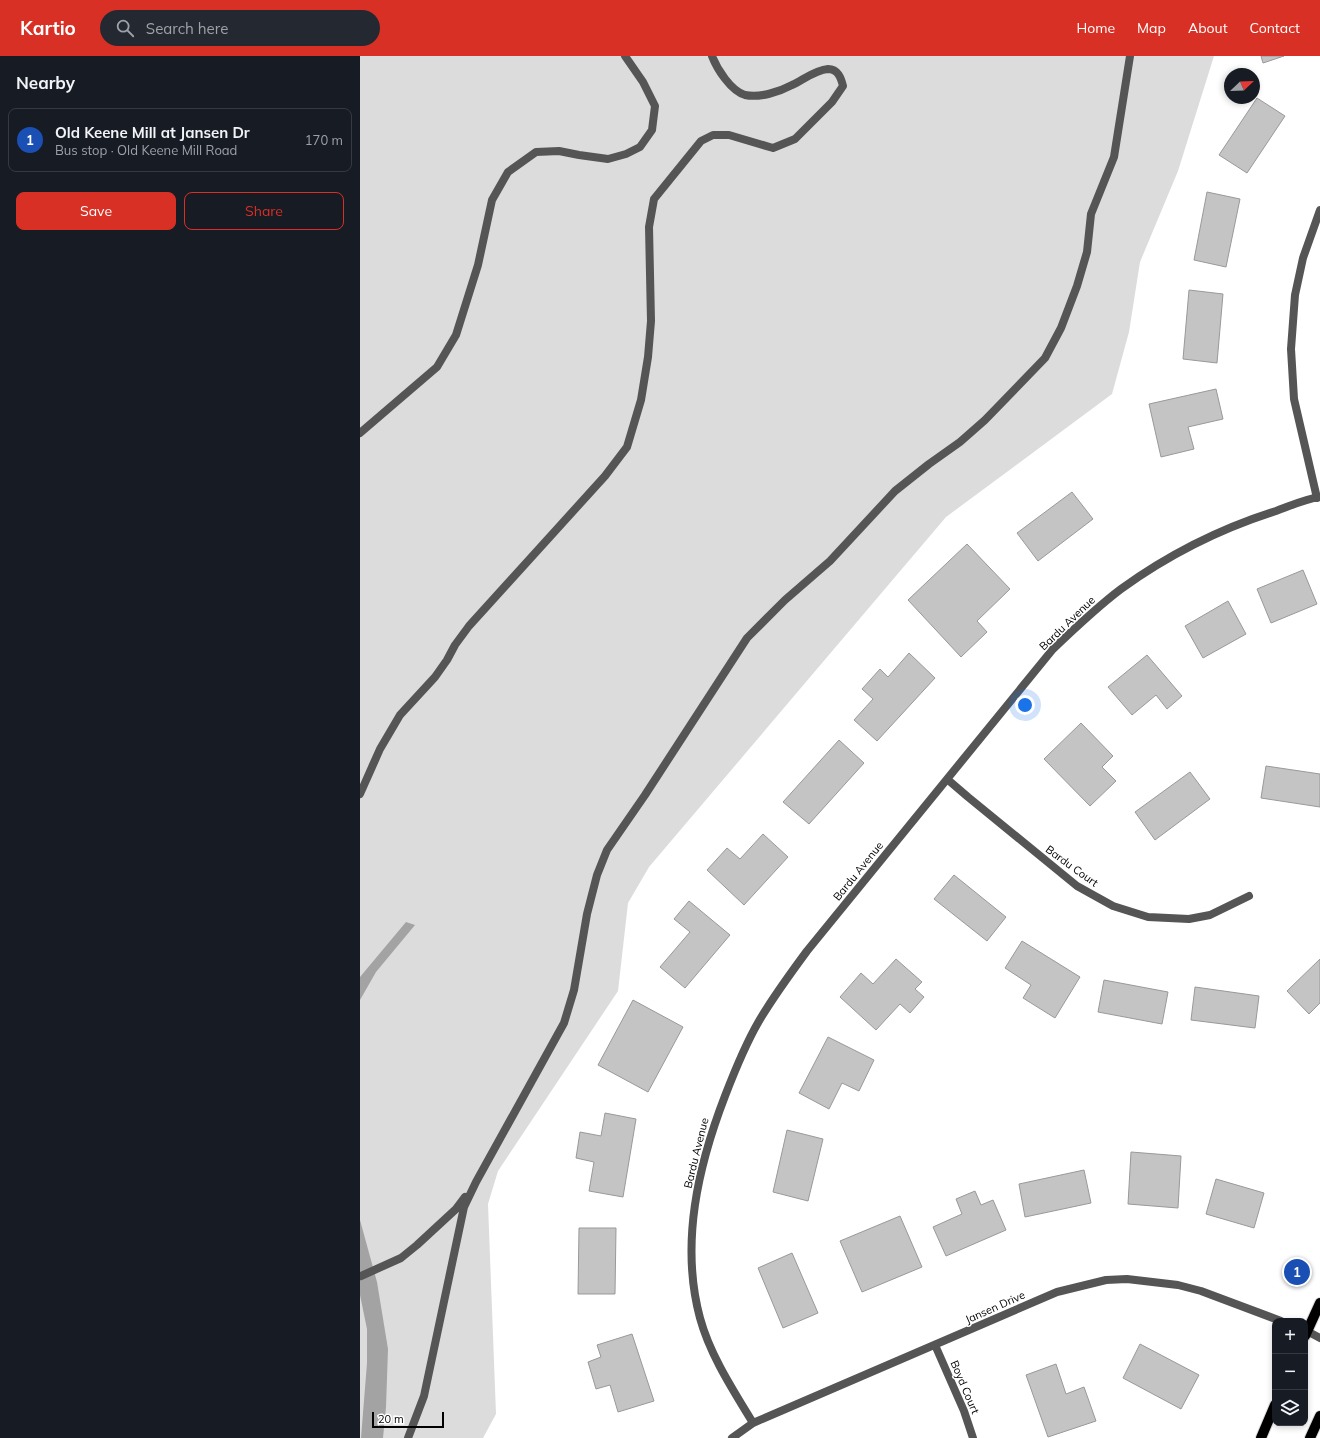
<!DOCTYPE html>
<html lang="en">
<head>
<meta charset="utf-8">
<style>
	:root { --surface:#171b24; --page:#242831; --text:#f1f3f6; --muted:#9ea1a6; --line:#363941; --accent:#d93025 }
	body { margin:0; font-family:Mulish,sans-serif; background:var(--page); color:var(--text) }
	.controls { position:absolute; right:12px; bottom:12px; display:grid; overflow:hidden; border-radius:8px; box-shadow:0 2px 6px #0003 }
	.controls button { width:36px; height:36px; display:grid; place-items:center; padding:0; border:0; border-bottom:1px solid var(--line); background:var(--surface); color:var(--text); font:20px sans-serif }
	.compass { position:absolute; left:864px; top:12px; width:36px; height:36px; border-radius:50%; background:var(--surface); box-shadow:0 2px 6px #0003; rotate:67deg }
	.scale { position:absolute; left:12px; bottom:10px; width:72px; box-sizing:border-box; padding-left:4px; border:2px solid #000; border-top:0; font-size:11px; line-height:14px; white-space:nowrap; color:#000; -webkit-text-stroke:3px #fff; paint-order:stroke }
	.you { position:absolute; left:665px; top:649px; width:14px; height:14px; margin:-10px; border:3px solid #fff; border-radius:50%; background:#1a73e8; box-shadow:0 0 0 6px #1a73e833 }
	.badge { display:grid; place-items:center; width:26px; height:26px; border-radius:50%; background:var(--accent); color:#fff; font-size:13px; font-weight:700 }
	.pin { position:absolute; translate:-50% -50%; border:2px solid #fff; box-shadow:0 1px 4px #0006 }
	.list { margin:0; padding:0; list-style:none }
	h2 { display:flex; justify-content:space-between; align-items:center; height:52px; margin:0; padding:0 16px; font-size:17px }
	h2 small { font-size:13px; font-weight:400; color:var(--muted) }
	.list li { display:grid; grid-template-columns:26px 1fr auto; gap:12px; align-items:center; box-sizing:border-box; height:64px; margin:0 8px 8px; padding:0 8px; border:1px solid var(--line); border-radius:8px }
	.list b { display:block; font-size:15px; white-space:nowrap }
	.list p { margin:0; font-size:13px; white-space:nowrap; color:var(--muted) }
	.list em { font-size:13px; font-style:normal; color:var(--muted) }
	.actions { display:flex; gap:8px; padding:12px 16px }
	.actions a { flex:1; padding:9px 0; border:1px solid var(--accent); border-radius:8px; text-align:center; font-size:14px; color:var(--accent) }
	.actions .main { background:var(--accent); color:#fff }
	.icon { flex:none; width:22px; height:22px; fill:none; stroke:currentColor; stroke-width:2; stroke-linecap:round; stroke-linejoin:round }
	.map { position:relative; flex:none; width:960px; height:1382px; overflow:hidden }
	header { display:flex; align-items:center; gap:24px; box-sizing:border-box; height:56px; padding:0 20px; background:var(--accent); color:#fff }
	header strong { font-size:19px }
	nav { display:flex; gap:22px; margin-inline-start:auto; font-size:14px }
	.search { width:280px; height:36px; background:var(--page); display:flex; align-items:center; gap:10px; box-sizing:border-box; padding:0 14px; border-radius:22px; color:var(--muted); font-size:15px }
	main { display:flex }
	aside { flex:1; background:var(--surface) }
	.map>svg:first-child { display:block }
</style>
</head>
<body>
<header>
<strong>Kartio</strong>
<div class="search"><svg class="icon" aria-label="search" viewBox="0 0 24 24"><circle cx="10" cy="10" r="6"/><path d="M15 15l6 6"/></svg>Search here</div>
<nav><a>Home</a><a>Map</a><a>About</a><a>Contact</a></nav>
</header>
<main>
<aside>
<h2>Nearby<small></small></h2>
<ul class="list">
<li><span class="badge" style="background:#1a4fb4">1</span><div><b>Old Keene Mill at Jansen Dr</b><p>Bus stop · Old Keene Mill Road</p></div><em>170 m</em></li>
</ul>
<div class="actions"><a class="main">Save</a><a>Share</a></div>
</aside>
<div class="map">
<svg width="960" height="1382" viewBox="0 0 960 1382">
	<rect width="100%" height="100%" fill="#fff"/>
	<path fill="#dcdcdc" d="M0,0h854l-36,115 -38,91 -11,70 -17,62 -166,123 -297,350 -21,36 -10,88 -120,180 -10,33 8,210 -13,24h-123z"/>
	<path fill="#a3a3a3" d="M46,866l9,3 -39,47 -16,28v-23z
		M0,1164l17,62 11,67 -2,58 -3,31h-22l6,-75v-34l-7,-34z"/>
	<path fill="#c4c4c4" stroke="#999" d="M901,0h23l-21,7z
		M897,42l28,18 -38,57 -28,-18z
		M847,136l33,7 -14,68 -32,-7z
		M829,234l34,4 -6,69 -34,-4z
		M856,333l7,30 -35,8 6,22 -33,8 -12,-53z
		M712,436l21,27 -55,42 -21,-28z
		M607,488l43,45 -33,32 10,11 -26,25 -53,-57z
		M943,514l14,34 -46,19 -14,-34z
		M868,545l18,33 -43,24 -18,-32z
		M549,597l26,25 -58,63 -23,-21 19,-21 -11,-10 18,-20 8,8z
		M787,599l35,41 -15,13 -11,-14 -24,20 -24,-28z
		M721,667l32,33 -11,11 14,14 -26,25 -46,-47z
		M479,684l25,23 -55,61 -26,-22z
		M906,710l54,8v33l-59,-9z
		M830,716l20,27 -55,41 -20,-28z
		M403,778l25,23 -44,48 -37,-35 20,-22 13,11z
		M594,819l52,42 -19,24 -53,-42z
		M329,845l41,34 -45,53 -25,-21 30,-35 -16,-13z
		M662,885l58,36 -25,41 -32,-20 8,-13 -26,-17z
		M536,903l26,23 -7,7 9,8 -14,16 -10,-9 -24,26 -36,-33 21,-24 12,11z
		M960,903v44l-11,11 -22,-23z
		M744,924l64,12 -6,32 -64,-12z
		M835,931l64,9 -4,32 -64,-8z
		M273,944l50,27 -35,65 -50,-27z
		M468,981l46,23 -15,31 -17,-8 -13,26 -30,-16z
		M245,1057l31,6 -13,78 -34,-6 5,-29 -18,-4 4,-26 21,4z
		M427,1074l36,9 -15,62 -35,-9z
		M771,1096l50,4 -3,52 -50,-4z
		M724,1114l7,33 -66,14 -6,-33z
		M856,1123l48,14 -10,35 -48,-14z
		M615,1135l6,14 12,-5 13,30 -60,26 -13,-29 29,-13 -6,-15z
		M540,1160l22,51 -60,25 -22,-51z
		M219,1172h37l-1,66h-37z
		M432,1197l26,60 -35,15 -25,-60z
		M272,1278l22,67 -36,11 -8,-27 -14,4 -8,-27 13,-5 -4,-12z
		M780,1288l59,31 -18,34 -58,-31z
		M696,1308l10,30 18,-7 12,34 -48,16 -22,-62z"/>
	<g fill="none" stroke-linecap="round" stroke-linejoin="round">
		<defs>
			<path id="primary" d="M945,1280l15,-33
				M901,1382l14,-33
				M950,1382l10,-22"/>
		</defs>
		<use href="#primary" stroke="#dbdbdb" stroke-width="12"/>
		<path stroke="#555" stroke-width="8" d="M0,377l77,-66 19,-32 22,-70 14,-65 16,-28 28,-20 23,-1 20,4 29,4 18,-5 14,-7 12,-17 3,-24 -12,-24 -18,-26
			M0,738l20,-45 20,-34 35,-38 12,-17 8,-15 14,-19 136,-150 22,-29 14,-47 7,-43 3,-36 -2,-94 5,-28 47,-58 12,-6h16l44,13 22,-9 37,-37 11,-16c-2,-8 -5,-17 -15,-17 -13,1 -25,11 -36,16 -13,7 -32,13 -47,10 -14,-4 -28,-26 -33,-39
			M1,1220l40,-18 16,-13 39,-36 9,-12
			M48,1382l16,-42 40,-189 12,-25 88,-159 10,-33 13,-76 10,-39 10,-25 38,-55 102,-157 38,-38 45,-39 65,-70 34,-27 31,-22 25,-22 60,-62 16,-30 16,-42 10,-34 4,-38 23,-57 16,-101"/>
		<path stroke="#555" stroke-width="8" d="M957,442l-23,-99 -3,-50 4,-54 8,-37 17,-48
			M587,723l21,18 109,89 36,20 35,11 41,2 21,-4 39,-19
			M945,1274l15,8
			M575,1289l29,66 9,27
			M393,1367c-20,-33 -43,-68 -53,-105 -20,-74 -2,-152 25,-222 10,-26 20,-51 34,-75 14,-24 31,-47 48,-70l246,-302c22,-21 44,-42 68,-60 47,-34 101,-61 155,-78 14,-5 29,-12 44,-14
			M372,1382l21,-15 304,-131 49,-12 21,-1 51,6 23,6 80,30"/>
		<use href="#primary" stroke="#000" stroke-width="10"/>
	</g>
	<g text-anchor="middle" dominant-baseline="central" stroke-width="3" stroke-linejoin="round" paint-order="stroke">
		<g font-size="11" fill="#000" stroke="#fff">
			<text transform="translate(707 567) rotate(-44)">Bardu Avenue</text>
			<text transform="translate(712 810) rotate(36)">Bardu Court</text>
			<text transform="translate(498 815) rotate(-51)">Bardu Avenue</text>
			<text transform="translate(336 1097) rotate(-76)">Bardu Avenue</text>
			<text transform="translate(635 1251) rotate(-24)">Jansen Drive</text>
			<text transform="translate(605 1331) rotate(67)">Boyd Court</text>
		</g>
	</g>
</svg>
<div class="controls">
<button>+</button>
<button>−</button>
<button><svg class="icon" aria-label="layers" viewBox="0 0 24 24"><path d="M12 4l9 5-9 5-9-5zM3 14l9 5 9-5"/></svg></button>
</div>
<svg class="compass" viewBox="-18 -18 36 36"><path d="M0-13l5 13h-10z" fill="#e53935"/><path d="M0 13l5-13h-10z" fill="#9ea1a6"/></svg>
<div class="scale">20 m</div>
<div class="you"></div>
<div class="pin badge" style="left:937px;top:1216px;background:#1a4fb4">1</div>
</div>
</main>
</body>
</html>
